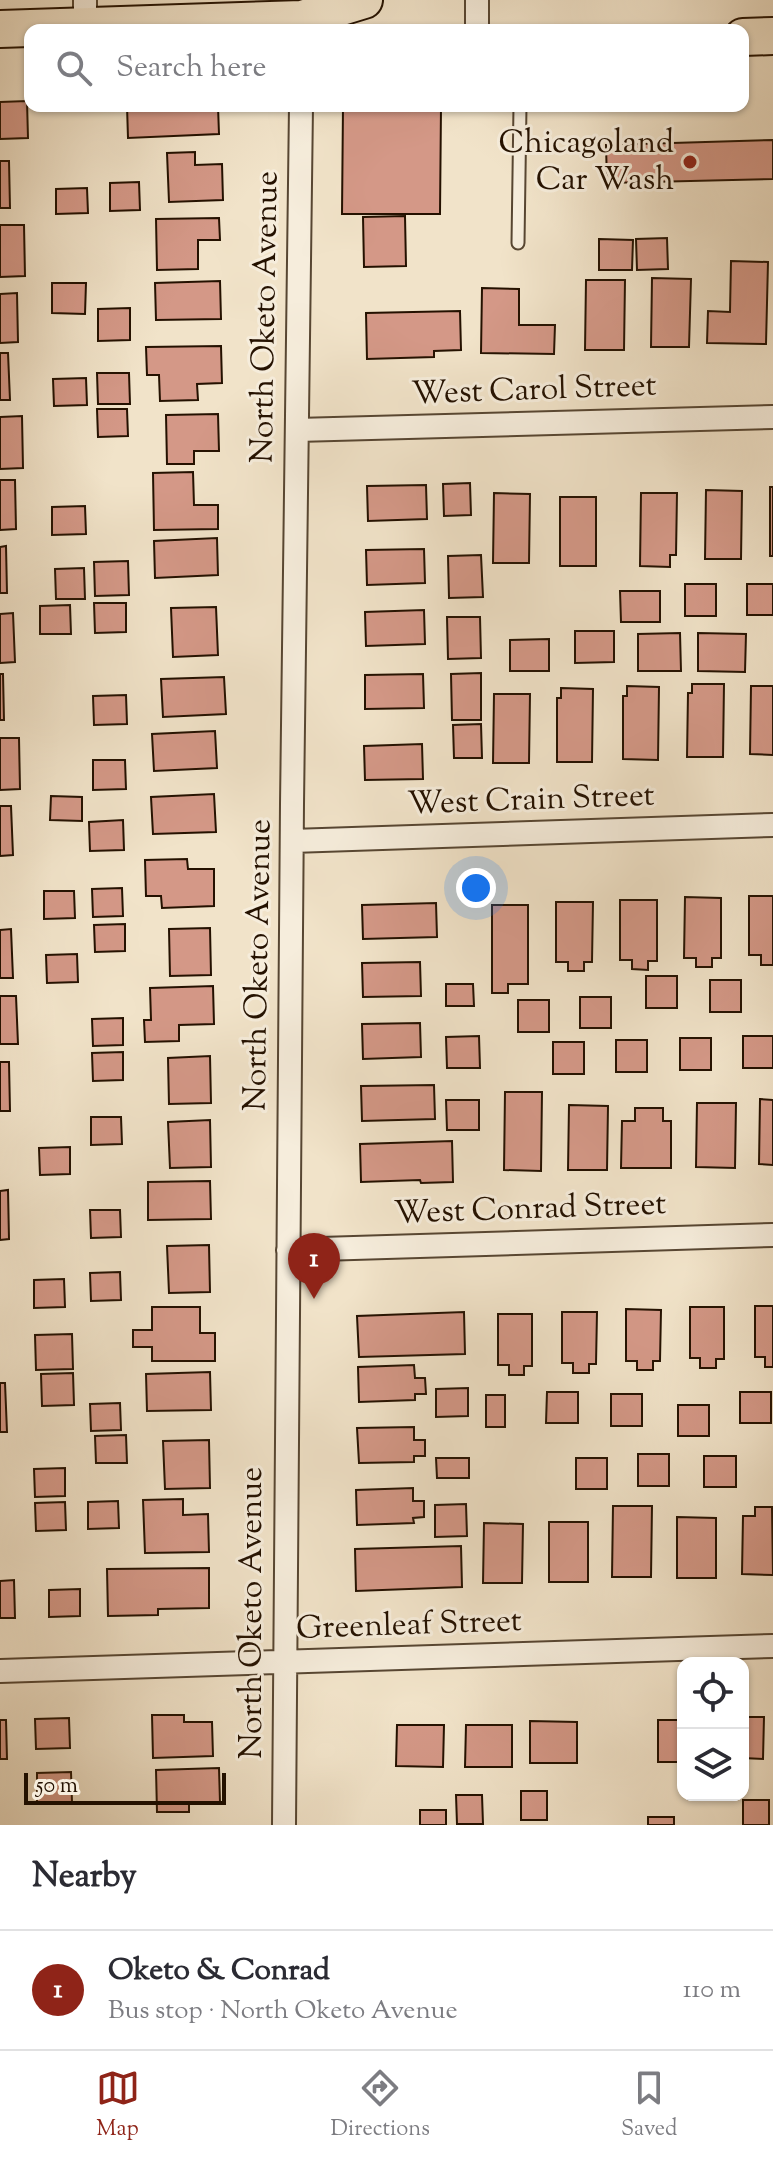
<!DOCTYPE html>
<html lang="en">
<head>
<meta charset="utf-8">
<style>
	:root { --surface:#fff; --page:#f2f2f3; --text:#2b2b33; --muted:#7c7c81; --line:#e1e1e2; --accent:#8f2418 }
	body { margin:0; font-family:"Sorts Mill Goudy",serif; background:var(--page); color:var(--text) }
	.controls { position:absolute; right:24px; bottom:24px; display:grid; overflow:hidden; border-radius:16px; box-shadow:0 2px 6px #0004 }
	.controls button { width:72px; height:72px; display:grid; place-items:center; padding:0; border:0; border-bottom:2px solid var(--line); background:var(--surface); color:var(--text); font:40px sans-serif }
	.scale { position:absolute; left:24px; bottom:20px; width:202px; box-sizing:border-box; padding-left:8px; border:4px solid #241100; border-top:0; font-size:22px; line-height:28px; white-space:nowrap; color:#241100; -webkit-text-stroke:6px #f6eddc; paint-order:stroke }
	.you { position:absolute; left:476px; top:888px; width:28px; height:28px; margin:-20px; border:6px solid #fff; border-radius:50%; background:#1a73e8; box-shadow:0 0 0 12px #1a73e833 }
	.badge { display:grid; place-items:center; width:52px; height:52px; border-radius:50%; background:var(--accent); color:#fff; font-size:26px; font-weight:700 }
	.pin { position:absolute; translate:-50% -66px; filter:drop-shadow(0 2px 4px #0008) }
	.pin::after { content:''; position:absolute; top:42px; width:28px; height:24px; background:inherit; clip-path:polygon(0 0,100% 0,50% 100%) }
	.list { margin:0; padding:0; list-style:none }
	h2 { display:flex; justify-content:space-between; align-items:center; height:104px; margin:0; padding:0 32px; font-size:34px }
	h2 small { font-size:26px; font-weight:400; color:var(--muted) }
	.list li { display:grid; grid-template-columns:52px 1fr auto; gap:24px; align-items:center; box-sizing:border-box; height:120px; padding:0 32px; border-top:2px solid var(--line) }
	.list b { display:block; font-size:30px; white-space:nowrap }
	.list p { margin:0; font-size:26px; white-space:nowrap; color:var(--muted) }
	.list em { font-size:26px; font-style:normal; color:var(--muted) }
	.icon { flex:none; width:44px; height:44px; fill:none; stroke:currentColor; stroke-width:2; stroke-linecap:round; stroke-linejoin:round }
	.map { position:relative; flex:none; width:773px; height:1825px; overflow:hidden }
	.search { position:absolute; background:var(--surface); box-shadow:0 2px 6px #0004; left:24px; right:24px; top:24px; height:88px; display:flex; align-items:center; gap:20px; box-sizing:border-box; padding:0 28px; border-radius:16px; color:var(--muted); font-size:30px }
	.sheet { height:224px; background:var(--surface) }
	nav { display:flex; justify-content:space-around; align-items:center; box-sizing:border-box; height:112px; border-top:2px solid var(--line); background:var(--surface); font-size:22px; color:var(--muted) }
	nav a { display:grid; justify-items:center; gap:4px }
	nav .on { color:var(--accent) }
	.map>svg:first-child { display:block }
</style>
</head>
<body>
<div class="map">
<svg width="773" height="1825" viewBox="0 0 773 1825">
	<rect width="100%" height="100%" fill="#f1e3c9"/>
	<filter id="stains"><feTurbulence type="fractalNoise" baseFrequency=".0025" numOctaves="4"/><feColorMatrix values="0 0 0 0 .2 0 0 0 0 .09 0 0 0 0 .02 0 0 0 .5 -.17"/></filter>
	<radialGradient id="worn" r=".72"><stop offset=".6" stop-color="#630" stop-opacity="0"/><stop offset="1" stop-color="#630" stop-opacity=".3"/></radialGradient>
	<path fill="#d49887" stroke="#241100" stroke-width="2" d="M27,101l1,37 -28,1v-37z
		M127,106h91l1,28 -91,4z
		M343,106h98l-1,108h-98z
		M773,140v39l-166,4 -1,-38z
		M195,152v13l27,-1 1,36 -54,2 -2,-49z
		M0,161h9l1,47h-10z
		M139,182l1,28 -30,1v-28z
		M87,188l1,25 -32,1v-25z
		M405,216l1,50 -42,1 -1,-50z
		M219,218l1,22h-22v29l-41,1 -1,-51z
		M0,225h24l1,51 -25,1z
		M667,238l1,31 -31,1 -1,-31z
		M599,239l34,1 -1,30h-33z
		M731,261l37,1 -2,82 -59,-1 1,-32 22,1z
		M652,278l39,1 -2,68h-38z
		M586,280h39l-1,70h-39z
		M220,281l1,38 -65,1 -1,-37z
		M52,283h34l-1,31 -33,-1z
		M482,288l37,1v36h36l-1,29 -73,-1z
		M17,293l1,49 -18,1v-49z
		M130,308v32l-32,1v-32z
		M460,311l1,39 -27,1v6l-67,2 -1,-46z
		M221,346l1,37 -25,1 1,16 -38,1 -1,-26h-12l-1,-28z
		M0,353h8l2,47h-10z
		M97,373h32l1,31h-32z
		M86,378l1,27 -33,1 -1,-27z
		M97,409h30l1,27 -30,1z
		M218,414l1,37h-25v13h-27l-1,-49z
		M22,416l1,52 -23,1v-52z
		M193,472l1,33h24v24l-64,1 -1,-57z
		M0,480h15l1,49 -16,1z
		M470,483l1,32 -27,1 -1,-32z
		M426,485l1,34 -59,2 -1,-35z
		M770,487h3v69h-3z
		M706,490l36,1 -1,68h-36z
		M494,493l36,1 -1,69h-36z
		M641,493h36l-1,62h-6v12l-30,-1z
		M560,497h36v69h-36z
		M85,506l1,28 -34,1v-28z
		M217,538l1,37 -63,3 -1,-37z
		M6,546l1,47h-7v-46z
		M424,549l1,34 -58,2 -1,-35z
		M481,555l2,42 -34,1 -1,-42z
		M128,561l1,34 -34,1 -1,-34z
		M84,568l1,31h-29l-1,-30z
		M685,584h31v32h-31z
		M747,584h26v31h-26z
		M620,591h40v31h-39z
		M94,603h32v29l-31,1z
		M70,605l1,29h-31v-28z
		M216,607l2,48 -45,2 -2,-49z
		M424,610l1,34 -59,2 -1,-34z
		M13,613l2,49 -15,1v-49z
		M447,617h33l1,41 -33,1z
		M575,631h39v31l-39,1z
		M680,633l1,38h-43v-37z
		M698,633l48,1 -1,38 -47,-1z
		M549,639v32h-39v-31z
		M481,673v47h-29l-1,-46z
		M0,674h3l1,46h-4z
		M423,674l1,34 -59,1v-34z
		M224,677l2,37 -63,3 -2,-38z
		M692,684h32l-1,73h-36l1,-64h4z
		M627,686l32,1 -1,73 -35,-1v-63h4z
		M751,686h22v69l-23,-1z
		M561,688l32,1 -1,73h-35v-64h4z
		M494,694h36l-1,69h-36z
		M126,695l1,29 -33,1 -1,-29z
		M481,724l1,34h-28l-1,-33z
		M215,731l2,37 -63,3 -2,-37z
		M0,738h19l1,51 -20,1z
		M422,744l1,35 -58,1 -1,-34z
		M93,760h32l1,29 -33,1z
		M214,794l2,38 -63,2 -2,-37z
		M51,796l31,1v24l-32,-1z
		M0,806h11l2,49 -13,1z
		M123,820l1,30 -34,1 -1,-29z
		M187,859l1,10h26v37l-52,2 -1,-12h-15l-1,-36z
		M122,888l1,28 -30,1 -1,-28z
		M44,891h30l1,27 -31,1z
		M749,896h24v69h-12v-10h-12z
		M685,897l36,1v60h-9v9h-16v-9h-12z
		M620,900h37v61h-9v9l-16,-1v-9h-12z
		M556,902h37l-1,60h-8v9h-16v-9h-12z
		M436,903l1,34 -74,2 -1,-34z
		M492,905h36v79h-20v9h-16z
		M125,924v27l-30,1 -1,-27z
		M210,928l1,47 -41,1 -1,-47z
		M11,929l2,49h-13v-48z
		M77,954l1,28 -31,1 -1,-28z
		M420,962l1,34 -58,1 -1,-34z
		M646,976h31v32h-31z
		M710,980h31v32h-31z
		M446,984h27l1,22h-28z
		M213,986l1,38 -35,1v16l-34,1 -1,-22h7l-1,-32z
		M0,996h16l2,48h-18z
		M580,997h31v31h-31z
		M518,1000h31v32h-31z
		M123,1018v27l-30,1 -1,-27z
		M420,1023l1,34 -58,2 -1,-35z
		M479,1036l1,32h-33l-1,-31z
		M743,1036h30v32h-30z
		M680,1038h31v32h-31z
		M616,1040h31v32h-31z
		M553,1042h31v32h-31z
		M123,1052v28l-30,1 -1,-28z
		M210,1056l1,47 -42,1 -1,-46z
		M0,1062h9l1,49h-10z
		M434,1085l1,34 -73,2 -1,-35z
		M505,1092h37l-1,79 -37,-1z
		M760,1099l13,1v65l-14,-1z
		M446,1100h33v30h-32z
		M697,1103h39l-1,65 -39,-1z
		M569,1105l39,1 -1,64h-39z
		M635,1108h28v13h8v47h-50l1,-47h13z
		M91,1117h30l1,27 -31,1z
		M210,1120l1,47 -41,1 -2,-46z
		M452,1141l1,41 -32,1 -1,-3 -59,2 -1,-38z
		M70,1147v27l-30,1 -1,-27z
		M210,1181l1,38 -63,1v-38z
		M8,1190l1,49 -9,1v-49z
		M90,1210h30l1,27 -30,1z
		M209,1245l1,47 -41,1 -2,-47z
		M120,1272l1,28 -30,1 -1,-28z
		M64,1279l1,28 -31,1v-28z
		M755,1306h18v61h-8v-10h-10z
		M152,1307h48v26h15v28h-63v-14h-19v-17h19z
		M690,1307h34v52h-8v9h-16v-10h-10z
		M626,1309l35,1 -1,51h-7v9h-16v-9h-11z
		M464,1312l1,42 -106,3 -2,-41z
		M562,1312h35l-1,52h-7v9h-16v-10h-11z
		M498,1314h34v52h-8v9h-15v-10h-11z
		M72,1334l1,35 -37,1 -1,-35z
		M414,1365l1,13h10l1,16h-11v6l-56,2 -1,-35z
		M210,1372l1,38 -64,1 -1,-37z
		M73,1373l1,32 -32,1 -1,-32z
		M0,1383h5l2,49h-7z
		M468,1388v28l-32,1v-28z
		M547,1392h31v31h-32z
		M740,1392h31v31h-31z
		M611,1394h31v32h-31z
		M486,1395h19v32h-19z
		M120,1403l1,27 -30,1 -1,-27z
		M678,1405h31v31h-31z
		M414,1427v13h11v16h-11v6l-55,1 -2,-35z
		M126,1435l1,28h-31l-1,-27z
		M209,1440l1,48 -45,1 -2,-48z
		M638,1454h31v32h-31z
		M704,1456h32v31h-32z
		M436,1458h33v20h-32z
		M576,1458h31v31h-31z
		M65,1468v28l-30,1 -1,-28z
		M413,1488v13h11v16l-11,1 1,5 -57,2 -1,-35z
		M183,1499v16l25,-1 1,38 -64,1 -2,-53z
		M118,1501l1,27 -31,1v-27z
		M65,1502l1,28 -30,1 -1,-28z
		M466,1504l1,32 -32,1v-32z
		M613,1506h39l-1,71h-39z
		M755,1507h17l1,68 -31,-1 1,-58h12z
		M677,1517l39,1v60h-39z
		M549,1522h39v60h-39z
		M484,1523l39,1 -1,59h-39z
		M461,1546l1,41 -106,4 -1,-42z
		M209,1568v40l-51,1v6l-50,1 -1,-47z
		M14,1580l1,38h-15v-37z
		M80,1589v27l-31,1v-27z
		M152,1715h32v7h28l1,34 -60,2z
		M743,1717h21l-1,42 -20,-1z
		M69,1718l1,30 -34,1 -1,-30z
		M0,1720h6l1,39h-7z
		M658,1720h25v42h-25z
		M530,1721l47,1v41h-47z
		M397,1725h47l-1,42 -47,-1z
		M466,1725h46v42h-47z
		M219,1768l1,34 -31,1v9h-32l-1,-42z
		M71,1772l1,30 -35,1v-30z
		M521,1791h26v29h-26z
		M456,1795h26l1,29h-26z
		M743,1800h26v25h-26z
		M420,1810h26v15h-26z
		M648,1817h26v8h-26z"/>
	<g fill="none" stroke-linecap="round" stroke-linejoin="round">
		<defs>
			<path id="service" d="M518,243l2,-137"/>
			<path id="minor" d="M85,26v-26
				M477,30v-30
				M297,430l476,-13
				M292,841l481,-16
				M288,1250l485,-15
				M0,1671l773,-25
				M284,1825l8,-1021 9,-698"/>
			<path id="primary" d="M0,29l302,-10 62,-19
				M743,37l30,-1"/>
		</defs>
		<use href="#service" stroke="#574632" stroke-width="15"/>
		<use href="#minor" stroke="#574632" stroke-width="26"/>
		<use href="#primary" stroke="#241100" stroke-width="40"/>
		<use href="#service" stroke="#f6eddc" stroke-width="11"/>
		<use href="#minor" stroke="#f6eddc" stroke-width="22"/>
		<use href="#primary" stroke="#f1e3c9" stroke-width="36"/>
	</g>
	<circle fill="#8f2418" stroke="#f6eddc" stroke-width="3" cx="690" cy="162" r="8"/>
	<g text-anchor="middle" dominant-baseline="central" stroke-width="6" stroke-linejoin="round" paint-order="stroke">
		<g font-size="32" fill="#241100" stroke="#f6eddc" text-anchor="end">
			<text x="674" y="144">Chicagoland<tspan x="674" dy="37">Car Wash</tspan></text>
		</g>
		<g font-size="32" fill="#241100" stroke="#f6eddc">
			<text transform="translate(266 317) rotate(-89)">North Oketo Avenue</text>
			<text transform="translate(534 391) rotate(-2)">West Carol Street</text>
			<text transform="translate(531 801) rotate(-2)">West Crain Street</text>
			<text transform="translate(259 965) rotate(-89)">North Oketo Avenue</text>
			<text transform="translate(530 1210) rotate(-2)">West Conrad Street</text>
			<text transform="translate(253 1613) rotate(-90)">North Oketo Avenue</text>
			<text transform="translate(409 1626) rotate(-2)">Greenleaf Street</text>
		</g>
	</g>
	<rect width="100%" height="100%" filter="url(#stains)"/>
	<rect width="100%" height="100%" fill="url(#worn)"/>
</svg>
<div class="controls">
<button><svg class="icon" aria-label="locate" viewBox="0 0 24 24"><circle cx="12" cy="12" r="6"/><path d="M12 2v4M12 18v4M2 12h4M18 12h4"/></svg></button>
<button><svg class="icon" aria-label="layers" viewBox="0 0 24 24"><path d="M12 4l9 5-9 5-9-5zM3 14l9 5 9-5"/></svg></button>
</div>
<div class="scale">50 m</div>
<div class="you"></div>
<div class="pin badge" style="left:314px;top:1299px">1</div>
<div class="search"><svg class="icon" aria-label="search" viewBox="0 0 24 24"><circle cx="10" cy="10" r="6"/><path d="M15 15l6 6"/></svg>Search here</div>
</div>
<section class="sheet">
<h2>Nearby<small></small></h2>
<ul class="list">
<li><span class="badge">1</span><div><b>Oketo &amp; Conrad</b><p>Bus stop · North Oketo Avenue</p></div><em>110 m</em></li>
</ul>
</section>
<nav>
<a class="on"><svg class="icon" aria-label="map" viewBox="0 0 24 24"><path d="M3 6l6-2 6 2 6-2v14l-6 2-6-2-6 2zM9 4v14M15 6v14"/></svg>Map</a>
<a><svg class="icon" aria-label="directions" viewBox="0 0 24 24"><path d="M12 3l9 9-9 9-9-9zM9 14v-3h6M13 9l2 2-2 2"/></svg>Directions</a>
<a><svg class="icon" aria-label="saved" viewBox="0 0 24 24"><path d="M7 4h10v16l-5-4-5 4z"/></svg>Saved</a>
</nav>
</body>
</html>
